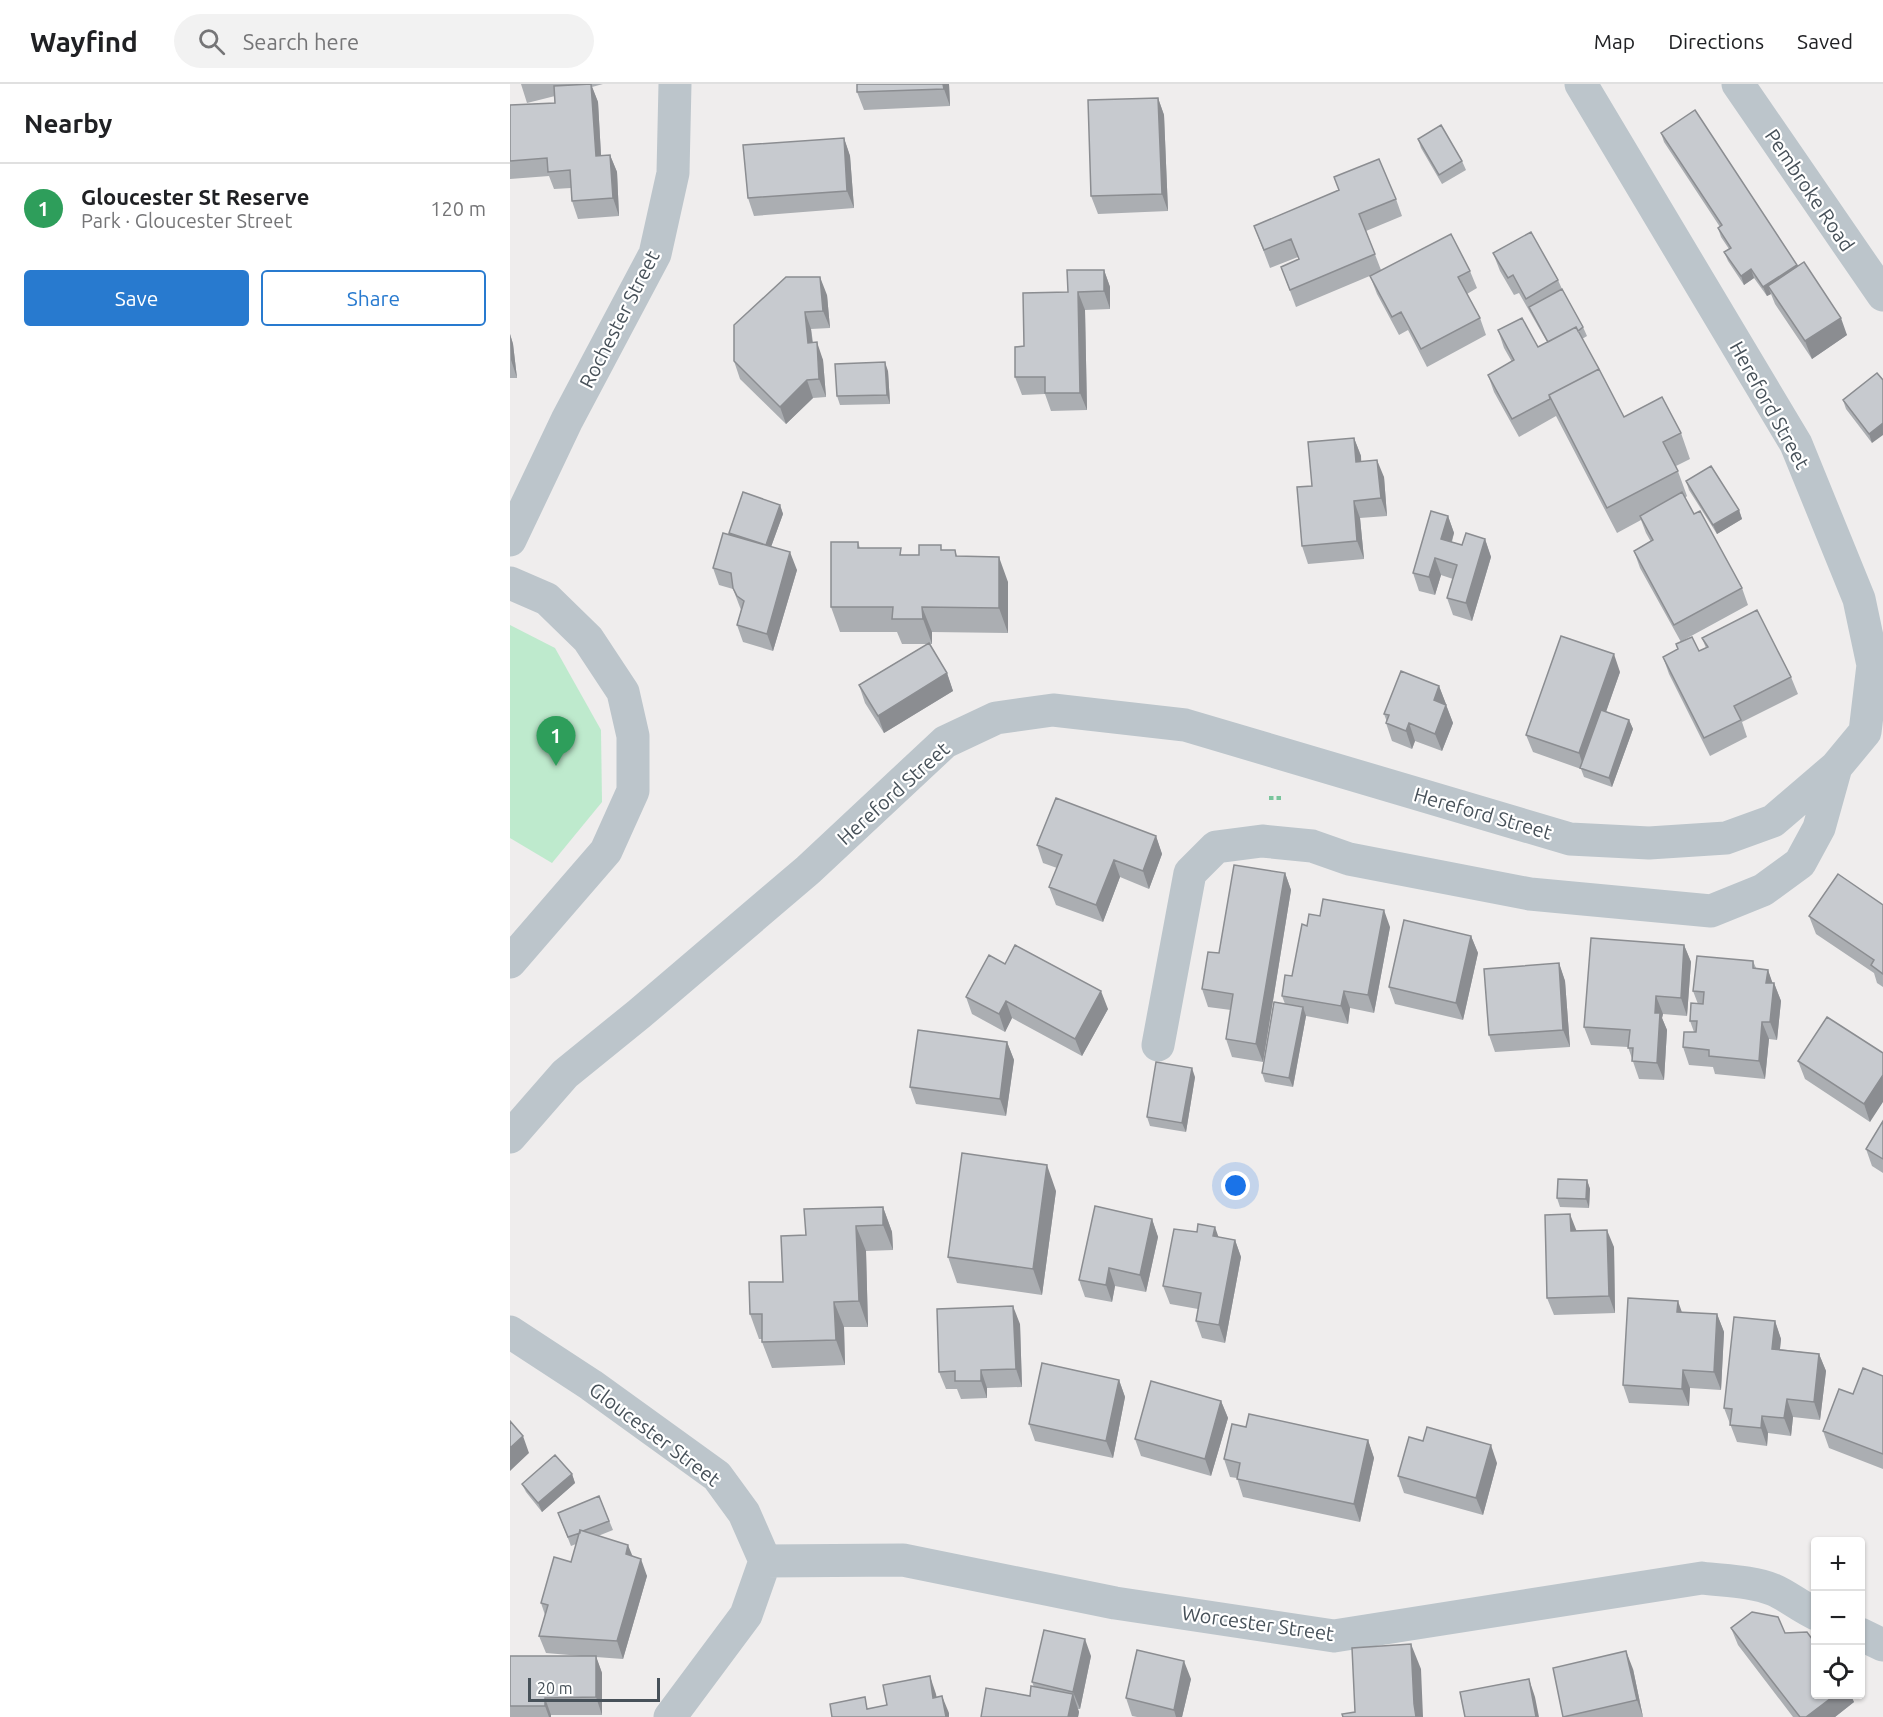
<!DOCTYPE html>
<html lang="en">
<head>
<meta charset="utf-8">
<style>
	:root { --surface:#fff; --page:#f2f2f2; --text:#202124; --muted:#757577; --line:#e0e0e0; --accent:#287acf }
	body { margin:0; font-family:Ubuntu,sans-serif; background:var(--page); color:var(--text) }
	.controls { position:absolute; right:18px; bottom:18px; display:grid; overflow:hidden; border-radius:6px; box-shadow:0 2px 4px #0004 }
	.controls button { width:54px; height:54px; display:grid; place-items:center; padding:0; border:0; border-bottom:2px solid var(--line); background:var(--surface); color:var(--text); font:30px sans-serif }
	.scale { position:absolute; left:18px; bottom:15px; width:132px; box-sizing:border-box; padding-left:6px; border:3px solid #475159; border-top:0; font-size:16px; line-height:21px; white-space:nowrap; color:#475159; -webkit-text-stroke:4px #fff; paint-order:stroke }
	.you { position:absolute; left:726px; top:1102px; width:21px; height:21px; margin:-15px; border:4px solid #fff; border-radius:50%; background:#1a73e8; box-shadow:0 0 0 9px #1a73e833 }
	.badge { display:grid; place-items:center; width:39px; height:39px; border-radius:50%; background:var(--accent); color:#fff; font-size:20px; font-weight:700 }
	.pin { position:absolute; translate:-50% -50px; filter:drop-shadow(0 2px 3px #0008) }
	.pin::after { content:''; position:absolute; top:32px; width:21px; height:18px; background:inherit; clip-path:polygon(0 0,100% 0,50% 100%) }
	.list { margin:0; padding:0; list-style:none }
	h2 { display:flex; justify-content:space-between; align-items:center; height:78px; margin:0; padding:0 24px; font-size:26px }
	h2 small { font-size:20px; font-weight:400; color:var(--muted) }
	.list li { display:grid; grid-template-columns:39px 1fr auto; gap:18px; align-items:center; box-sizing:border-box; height:90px; padding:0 24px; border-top:2px solid var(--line) }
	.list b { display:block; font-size:22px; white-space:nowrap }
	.list p { margin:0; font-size:20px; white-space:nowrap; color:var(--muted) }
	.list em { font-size:20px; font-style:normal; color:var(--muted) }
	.actions { display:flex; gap:12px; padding:18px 24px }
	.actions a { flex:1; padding:14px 0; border:2px solid var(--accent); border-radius:6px; text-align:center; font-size:21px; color:var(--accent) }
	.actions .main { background:var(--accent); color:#fff }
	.icon { flex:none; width:33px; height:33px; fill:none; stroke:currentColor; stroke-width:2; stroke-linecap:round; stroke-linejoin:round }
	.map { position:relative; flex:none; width:1373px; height:1633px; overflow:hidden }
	header { display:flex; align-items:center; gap:36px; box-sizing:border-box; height:84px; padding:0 30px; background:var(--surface); border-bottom:2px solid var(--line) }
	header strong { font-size:28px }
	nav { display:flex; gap:33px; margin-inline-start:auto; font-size:21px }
	.search { width:420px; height:54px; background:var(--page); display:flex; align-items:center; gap:15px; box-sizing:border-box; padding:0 21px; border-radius:33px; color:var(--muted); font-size:22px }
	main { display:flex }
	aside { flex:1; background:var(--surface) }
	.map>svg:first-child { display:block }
</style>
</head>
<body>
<header>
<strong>Wayfind</strong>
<div class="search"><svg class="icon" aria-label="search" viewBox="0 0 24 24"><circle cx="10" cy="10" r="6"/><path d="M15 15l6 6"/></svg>Search here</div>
<nav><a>Map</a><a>Directions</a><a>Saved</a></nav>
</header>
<main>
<aside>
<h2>Nearby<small></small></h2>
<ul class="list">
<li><span class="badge" style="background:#2e9e5b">1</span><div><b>Gloucester St Reserve</b><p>Park · Gloucester Street</p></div><em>120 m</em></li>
</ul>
<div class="actions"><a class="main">Save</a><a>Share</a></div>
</aside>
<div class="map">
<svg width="1373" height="1633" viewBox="0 0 1373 1633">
	<rect width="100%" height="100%" fill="#efeded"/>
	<path fill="#beeacd" d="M0,541l45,23 46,82 1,72 -50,61 -42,-25z"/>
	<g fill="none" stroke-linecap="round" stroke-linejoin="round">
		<path stroke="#79c59c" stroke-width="4" stroke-dasharray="4.5 3" stroke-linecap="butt" d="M759,714h14"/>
		<path stroke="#bcc5cb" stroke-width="33" d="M1228,0l145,211
			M0,456l57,-120 88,-166 18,-81 2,-89
			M0,499l37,16 41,40 35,53 10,44v55l-27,60 -96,111
			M648,961l32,-172 26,-26 46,-6 50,5 37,13 181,35 181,17 52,-21 37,-27 19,-35 17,-61
			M0,1053l55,-63 74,-60 169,-144 137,-128 51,-24 57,-8 132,15 385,114 79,4 77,-5 47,-17 63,-54 29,-35 8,-67 -14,-66 -63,-155 -215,-360
			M0,1248l81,53 126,91 27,37 21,48 -19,54 -76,102
			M255,1477l138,-1 212,43 219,33 368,-58c24,3 49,3 72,12 12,5 27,17 42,24
			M1350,1550l23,11"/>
	</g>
	<path fill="#abaeb2" d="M11,0h82l-11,3 6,15 3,53h9l7,17 2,44 -41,3 -6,-18 -1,-13 -17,1 -5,-13 -39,3v-74l45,-2v-7l-28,7z
		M439,0l1,22 -86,4 -7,-18z
		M648,14l6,17 4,96 -70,3 -7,-18z
		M1151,49l137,134 49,68 -35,24 -37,-55 -4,-10 -4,2 -13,-18 -10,7 -16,-24 -4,-9 5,-3 -8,-12 -3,-9 2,-1 -56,-85z
		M334,54l6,18 4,52 -100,8 -6,-18z
		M908,55l44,22 4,9 -24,14 -21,-36z
		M824,93l62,22 6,17 -36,15 15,39 89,1 7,17 -10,6 13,24 6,17 -59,32 -19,-37 -9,5 -22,-41 -7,-18 2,-1 -76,32 -15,-40 18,-8 -1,-2 -28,11 -16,-42 85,-36z
		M983,169l65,27 4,9 21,38 4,9 -5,3 42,78 57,16 9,26 -14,7 11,30 -2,2 9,16 48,74 6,17 -66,36 17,10 7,-3 -4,-10 89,39 7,17 -56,28 5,15 -37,19 -41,-82 -6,-17 15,-7 -2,-6 5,-2 -41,-74 -6,-17 17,-9 -5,-9 -5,-13 -24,13 -61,-117 -37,21 -25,-45 -6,-17 24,-13 -8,-14 -6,-18 40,17 9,-5 -28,-49 -5,2 -14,-24z
		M594,186l6,17v22l-25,1 2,100 -36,1 -6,-17 -23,1 -7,-18 53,-85z
		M317,211l3,33 -19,1 2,13 10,18 3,37 -13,1 -27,26 -46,-45 -6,-18z
		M0,250l3,10 4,34h-7z
		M378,287l2,33 -50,1 -3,-9z
		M1367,289l-5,70 -26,-34 -3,-9z
		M844,354l7,18v5l23,16 3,39 -27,2 4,41 -56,5 -6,-18 10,-60z
		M1176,397l53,29 3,9 -25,15 -28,-44z
		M270,421l3,9 -12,33 26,23 -24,81 -30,-9 -6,-17 4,-15 -8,-21 -14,-4 -6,-17 16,-33v-2z
		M938,432l6,17 -2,9 10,3 23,-6 6,18 -19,64 -19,-6 -6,-17 6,-19 -12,-4 -6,20 -16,-4 -6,-18z
		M348,458l2,6 43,7h16l24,-5h12l2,6 51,26v51l-76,-1v12h-3l18,29 6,18 -69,42 -19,-30 -6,-18 68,-41h-25l-5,-12h-57l-9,-25z
		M1110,588l-14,40 23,8 4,9 -21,58 -28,-10 -3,-8 -48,-17 -7,-17z
		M929,602l14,37 -11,28 -27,-10 -3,8 -20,-8 -6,-18 1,-1 -3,-8z
		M646,752l6,18 -13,35 -29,-12 -17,45 -47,-17 -7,-18 8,-19 -14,-5 -6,-18z
		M775,789l6,17 -28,172 -31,-5 -6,-18 5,-29 -23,-3 -6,-18 17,-36z
		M1373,821v82l-6,-4 -3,-10 -58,-39 -7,-18z
		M797,842l83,1 -16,86 -24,-5 -2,16 -42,-8 -13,71 -28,-5 -3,-9 23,-69 -3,-8 10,-20z
		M961,852l7,17 -15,67 -68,-16 -6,-17z
		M1174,861l7,17 -4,54 -24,-2 -1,4 5,12 -3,50 -25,-1 -11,-32 -37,-2 -7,-18z
		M1243,877l3,7 12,2 4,13h2l7,18 -4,39 -8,-1 -4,40 -50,-5 -2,-7 -24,-2 -6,-18 11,-15 -4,-11 8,-17 -5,-13z
		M1049,879l6,18 5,66 -75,5 -6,-17z
		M495,880l103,45 -26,47 -70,-38 -7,14 -33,-18 -6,-17z
		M497,958l7,18 -8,56 -90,-12 -6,-17z
		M1373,969l-13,69 -65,-43 -7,-18z
		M685,993l-9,55 -36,-6 -3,-9z
		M1373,1037v52l-11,-7 -6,-17z
		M1077,1096l3,9 -1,19 -29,-1 -3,-9z
		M546,1107l-14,104 -85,-12 -9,-26z
		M373,1123l9,25 1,18 -27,1 2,76h-24l1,38 -73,3 -10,-26v-3h-3l-9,-25 33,-32 23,-47z
		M642,1135l6,18 -12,55 -31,-6 -3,16 -27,-5 -6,-17z
		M1066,1147l38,16 1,66 -61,2 -7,-17z
		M708,1153l17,3 6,17 -16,86 -23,-5 -6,-17 2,-12 -28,-5 -7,-18z
		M1172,1228l35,2 7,18 -3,58 -31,-2 -1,18 -60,-3 -6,-18z
		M1265,1237l6,18 -1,10 39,5 7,17 -6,49 -27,-3 -2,19 -23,-3 -1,13 -30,-4 -13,-34z
		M510,1240l2,63 -35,1v10l-26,1 -4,-10h-11l-7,-17z
		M1373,1292v93l-54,-21 -6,-17 30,-37z
		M609,1296l6,17 -12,61 -78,-17 -6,-17z
		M711,1317l7,17 -17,58 -70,-20 -6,-17z
		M736,1343l122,13 6,18 -14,64 -117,-25 -6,-19 -7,-1 -6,-18z
		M987,1379l-14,52 -79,-22 -6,-17z
		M62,1390l3,9 -33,29 -16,-20 -4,-8z
		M89,1412l14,34 -15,6 34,20 15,20 -24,83 -27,-2 6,16v42h-51v2h-41v-61h71l-35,-3 -7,-17 6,-21 -4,-12 30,-41 5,-18 -5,2 -13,-33z
		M1221,1544l54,5 69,69 -19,15h-42l-55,-72z
		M581,1572l-11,53h-2l1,3 -1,5h-97l49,-21 4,-9 -2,-5z
		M1123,1585l10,48h-79z
		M681,1595l-9,38h-45l-5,-1 -6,-18z"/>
	<path fill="#8b8d91" d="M81,0l7,18 4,71 -6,-17z
		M433,0h6l1,22 -6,-17z
		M648,14l6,17 4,96 -6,-17z
		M334,54l6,18 4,52 -7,-17z
		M100,71l7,17 2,44 -6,-18z
		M1287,181l3,9 -32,12 3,8 -4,2 -4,-9z
		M1241,185l3,9 -10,7 -3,-9z
		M594,186l6,17v22l-6,-18z
		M310,193l7,18 3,33 -7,-17z
		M568,208l7,18 2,100 -7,-17z
		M295,228l6,17 3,31 -6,-17z
		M1331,234l6,17 -35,24 -7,-18z
		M0,250l3,10 4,34 -6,-18z
		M307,258l6,18 3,37 -7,-18z
		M375,278l3,9 2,33 -3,-9z
		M297,296l6,18 -27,26 -6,-17z
		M1373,339v12l-11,8 -3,-9z
		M844,354l7,18 1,23 -6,-17z
		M867,376l7,17 3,39 -6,-18z
		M844,417l6,17 4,41 -7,-18z
		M270,421l3,9 -15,41 -3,-9z
		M1229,426l3,9 -25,15 -4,-9z
		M938,432l6,17 -7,23 -6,-17z
		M975,455l6,18 -19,64 -6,-18z
		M280,468l7,18 -24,81 -6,-17z
		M489,473l9,25v51l-9,-25z
		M925,474l6,17 -6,20 -6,-18z
		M412,523l10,25v12l-9,-25z
		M1104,570l6,18 -35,99 -6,-18z
		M437,589l6,18 -69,42 -6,-17z
		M929,602l7,18 -5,14 -7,-18z
		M936,621l7,18 -11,28 -7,-17z
		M1119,636l4,9 -21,58 -3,-9z
		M899,639l6,18 -3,8 -6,-18z
		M646,752l6,18 -13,35 -6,-18z
		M604,776l6,17 -17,45 -7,-17z
		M775,789l6,17 -28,172 -7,-18z
		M874,826l6,17 -16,86 -6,-18z
		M961,852l7,17 -15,67 -7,-17z
		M1174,861l7,17 -4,54 -6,-18z
		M1049,879l6,18 5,66 -7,-17z
		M1258,886l6,17v-4l7,18 -4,39 -7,-18 -4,-39z
		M591,907l7,18 -26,47 -7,-17z
		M834,907l6,17 -2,16 -7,-18z
		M1146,912l7,18 -1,4 5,12 -3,50 -7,-17 -2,-50z
		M496,917l6,17 -7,14 -6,-18z
		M793,923l3,9 -13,71 -4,-9z
		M1252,938l7,17 -4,40 -6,-18z
		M497,958l7,18 -8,56 -6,-17z
		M682,984l3,9 -9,55 -4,-9z
		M1373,991v27l-13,20 -6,-18z
		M537,1081l9,26 -14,104 -9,-26z
		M1077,1096l3,9 -1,19 -3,-9z
		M373,1123l9,25 1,18 -10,-25z
		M1060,1130l7,18 -6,-1z
		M642,1135l6,18 -12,55 -6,-17z
		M346,1142l10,25 2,76 -9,-26z
		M705,1143l6,17 -8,-8z
		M1097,1146l7,17 1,66 -6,-17z
		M725,1156l6,17 -16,86 -6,-18z
		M599,1184l6,18 -3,16 -6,-17z
		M1168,1217l6,17 -7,-6z
		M324,1218l10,25 1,38 -9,-25z
		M503,1222l7,18 2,63 -6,-18z
		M1207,1230l7,18 -3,58 -7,-18z
		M1265,1237l6,18 -3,27 -6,-17z
		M1309,1270l7,17 -6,49 -6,-18z
		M471,1286l6,18v10l-6,-17z
		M1173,1286l7,18 -1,18 -7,-17z
		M609,1296l6,17 -12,61 -7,-17z
		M1277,1315l6,18 -2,19 -7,-18z
		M711,1317l7,17 -17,58 -6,-17z
		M1252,1332l6,17 -1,13 -6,-18z
		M13,1352l6,17 -19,18v-23z
		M858,1356l6,18 -14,64 -6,-18z
		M981,1361l6,18 -14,52 -7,-17z
		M62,1390l3,9 -33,29 -4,-9z
		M118,1461l7,17 -9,-8z
		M131,1475l6,17 -24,83 -6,-18z
		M575,1555l6,17 -11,53 -7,-17z
		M901,1560l10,25 2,48h-7l-2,-13z
		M1116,1567l7,18 10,48 -6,-17z
		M86,1572l6,17v42l-6,-18z
		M674,1577l7,18 -9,38h-6l-2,-7z
		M420,1592l6,18 4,21 -7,-17z
		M1019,1595l6,18 4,20h-3z
		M563,1610l6,18 -1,5h-10z
		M1325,1611h16l3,7 -19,15h-29z
		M432,1612l7,17v4h-3z
		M35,1614l6,17v2h-2l-4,-11z"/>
	<path fill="#c7cacf" stroke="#8b8d91" stroke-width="1.5" d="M81,0l5,72 14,-1 3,43 -41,3 -2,-31 -22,2 -1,-14 -37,3v-56l45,-2 -1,-17z
		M347,0h86l1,5 -87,3z
		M648,14l4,96 -71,2 -3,-96z
		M1185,26l102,155 -34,22 -12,-18 -10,7 -17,-24 7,-4 -13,-20 4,-3 -61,-92z
		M931,41l21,36 -23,14 -21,-36z
		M334,54l3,53 -99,7 -5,-53z
		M869,75l17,40 -37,15 16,40 -85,36 -9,-23 18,-8 -8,-20 -27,11 -10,-24 85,-36 -5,-13z
		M1021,148l27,48 -32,19 -13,-24 -5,3 -15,-25z
		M941,150l19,37 -12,6 22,41 -59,31 -20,-37 -9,5 -22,-41z
		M1294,178l37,56 -36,23 -37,-55z
		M557,186h37v21l-26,1 2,101h-35v-16h-30v-30l9,-1 -1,-53 45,-1z
		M276,193h34l3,34 -18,1 3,31 9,-1 2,37 -12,1 -27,27 -46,-46v-36z
		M1052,205l21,38 -5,4 -2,-4 -28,15 -19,-35z
		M1012,234l16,29 38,-20 23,42 -50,26 1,4 -38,20 -24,-44 26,-15 -16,-30z
		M375,278l2,33 -50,1 -2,-32z
		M1089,285l25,48 38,-20 19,36 -18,9 15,29 -71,37 -58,-113z
		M1367,289l6,7v43l-14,11 -26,-34z
		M844,354l2,24 21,-2 4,38 -27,3 3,40 -55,5 -5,-59 15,-1 -4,-44z
		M1201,382l28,44 -26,15 -27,-44z
		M233,408l37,13 -14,40 -37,-12z
		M1172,408l12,22 6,-3 42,77 -68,37 -40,-74 19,-11 -13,-24z
		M921,427l17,5 -7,23 21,6 4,-12 19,6 -19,64 -19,-5 10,-33 -22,-7 -6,19 -16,-4z
		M213,449l67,19 -23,82 -30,-9 7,-24 -7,-5 -4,-8 -2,-15 -18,-5z
		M321,458h27v6h43l-1,7h19v-10h22v5h14l1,6 43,1v51l-77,-1 1,12h-31l1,-12h-62z
		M1247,526l34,67 -57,29 7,14 -37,18 -41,-81 15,-8 -2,-5 16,-7 7,14 9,-4 -6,-9z
		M1051,552l53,18 -35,99 -53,-18z
		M419,559l18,30 -69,43 -19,-31z
		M891,587l38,15 -5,14 12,5 -11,29 -26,-11 -3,8 -20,-8 3,-8 -5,-1z
		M1091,626l28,10 -20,58 -29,-10z
		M546,714l100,38 -13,35 -29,-11 -18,45 -47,-18 13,-32 -25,-10z
		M724,781l51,8 -29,171 -30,-5 7,-45 -31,-5 6,-37 11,1z
		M1328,790l45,31v69l-12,-9 3,-5 -65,-44z
		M813,815l61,11 -16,85 -24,-4 -3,15 -59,-10 3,-21 7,1 10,-52 5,2 2,-12 11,2z
		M894,836l67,16 -15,67 -67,-16z
		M1081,854l93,7 -3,53 -25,-2 -1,17h5l-3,50 -25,-2 1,-13h-5l2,-18 -46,-3z
		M505,861l86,46 -26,48 -69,-38 -7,13 -33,-17 23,-42 16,9z
		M1187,872l56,5v7l15,2 -2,13h8l-4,39h-8l-3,39 -50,-5v-6l-26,-3 1,-15h12l1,-11h-7l1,-18 12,1 1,-12 -11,-1z
		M1049,879l4,67 -74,5 -5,-66z
		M764,918l29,5 -14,71 -27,-5z
		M1317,933l56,36v22l-19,29 -66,-43z
		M408,946l89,12 -7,57 -90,-12z
		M646,978l36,6 -10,55 -35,-6z
		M1373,1037v38l-17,-10z
		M452,1069l85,12 -14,104 -85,-12z
		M1048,1095l29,1 -1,19 -29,-1z
		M585,1122l57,13 -12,56 -31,-7 -3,17 -27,-5z
		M373,1123v18l-27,1 3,75 -25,1 2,38 -74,2v-28h-12l-1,-32h34l-2,-46 25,-1 -2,-26z
		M1060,1130l1,17 36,-1 2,66 -62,2 -2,-83z
		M688,1140l17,3 -2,9 22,4 -16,85 -23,-4 5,-28 -38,-7 11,-57 23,3z
		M1118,1214l50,3 -1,11 40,2 -3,58 -31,-2 -1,19 -59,-4z
		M503,1222l3,63 -35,1v11h-26v-10l-16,1 -2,-63z
		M1224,1233l41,4 -3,28 47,5 -5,48 -27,-3 -3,19 -22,-2 -1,12 -31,-3 2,-16 -8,-1z
		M532,1279l77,17 -13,61 -77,-17z
		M1353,1284l20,8v78l-60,-23 16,-42 14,5z
		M641,1297l70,20 -16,58 -70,-20z
		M739,1330l119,26 -14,64 -117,-25 3,-16 -16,-4 8,-35 14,3z
		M0,1337l13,15 -13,12z
		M917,1343l64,18 -15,53 -78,-22 11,-39 14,4z
		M45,1371l17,19 -34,29 -16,-19z
		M89,1412l10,25 -26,10 -3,-1v3l-12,4 -10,-24z
		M70,1446l48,15 -2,9 15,5 -24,82 -78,-5 9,-31 -7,-2 13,-46 17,5z
		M1242,1528l26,5 7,16 22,-1 8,11v52h20l-29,22h-6l-69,-89z
		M534,1546l41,9 -12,53 -41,-10z
		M901,1560l3,60 2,13h-73l-1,-3 13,-2 -3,-64z
		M627,1566l47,11 -10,49 -48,-12z
		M1116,1567l11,49 -74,17 -10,-49z
		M0,1572h86v41l-51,1v8h-35z
		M420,1592l3,22 9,-2 4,21h-114l-2,-13 35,-7 2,12 20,-4 -4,-20z
		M1019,1595l7,38h-71l-5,-25z
		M521,1602l42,8 -5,23h-87l5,-29 44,8z"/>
	<g text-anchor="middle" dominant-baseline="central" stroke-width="4.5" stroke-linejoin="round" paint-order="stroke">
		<g font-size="20" fill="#475159" stroke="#fff">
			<text transform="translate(1300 106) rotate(56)">Pembroke Road</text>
			<text transform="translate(109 235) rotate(-63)">Rochester Street</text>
			<text transform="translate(1260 321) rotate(61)">Hereford Street</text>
			<text transform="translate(383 709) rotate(-42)">Hereford Street</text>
			<text transform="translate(973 729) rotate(16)">Hereford Street</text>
			<text transform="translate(145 1350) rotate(37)">Gloucester Street</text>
			<text transform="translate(748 1539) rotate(8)">Worcester Street</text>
		</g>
	</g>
</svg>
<div class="controls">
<button>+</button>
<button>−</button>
<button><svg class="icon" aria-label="locate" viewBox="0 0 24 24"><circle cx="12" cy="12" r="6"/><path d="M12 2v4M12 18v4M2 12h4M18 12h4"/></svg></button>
</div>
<div class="scale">20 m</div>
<div class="you"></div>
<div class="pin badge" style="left:46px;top:682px;background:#2e9e5b">1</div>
</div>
</main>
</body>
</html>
